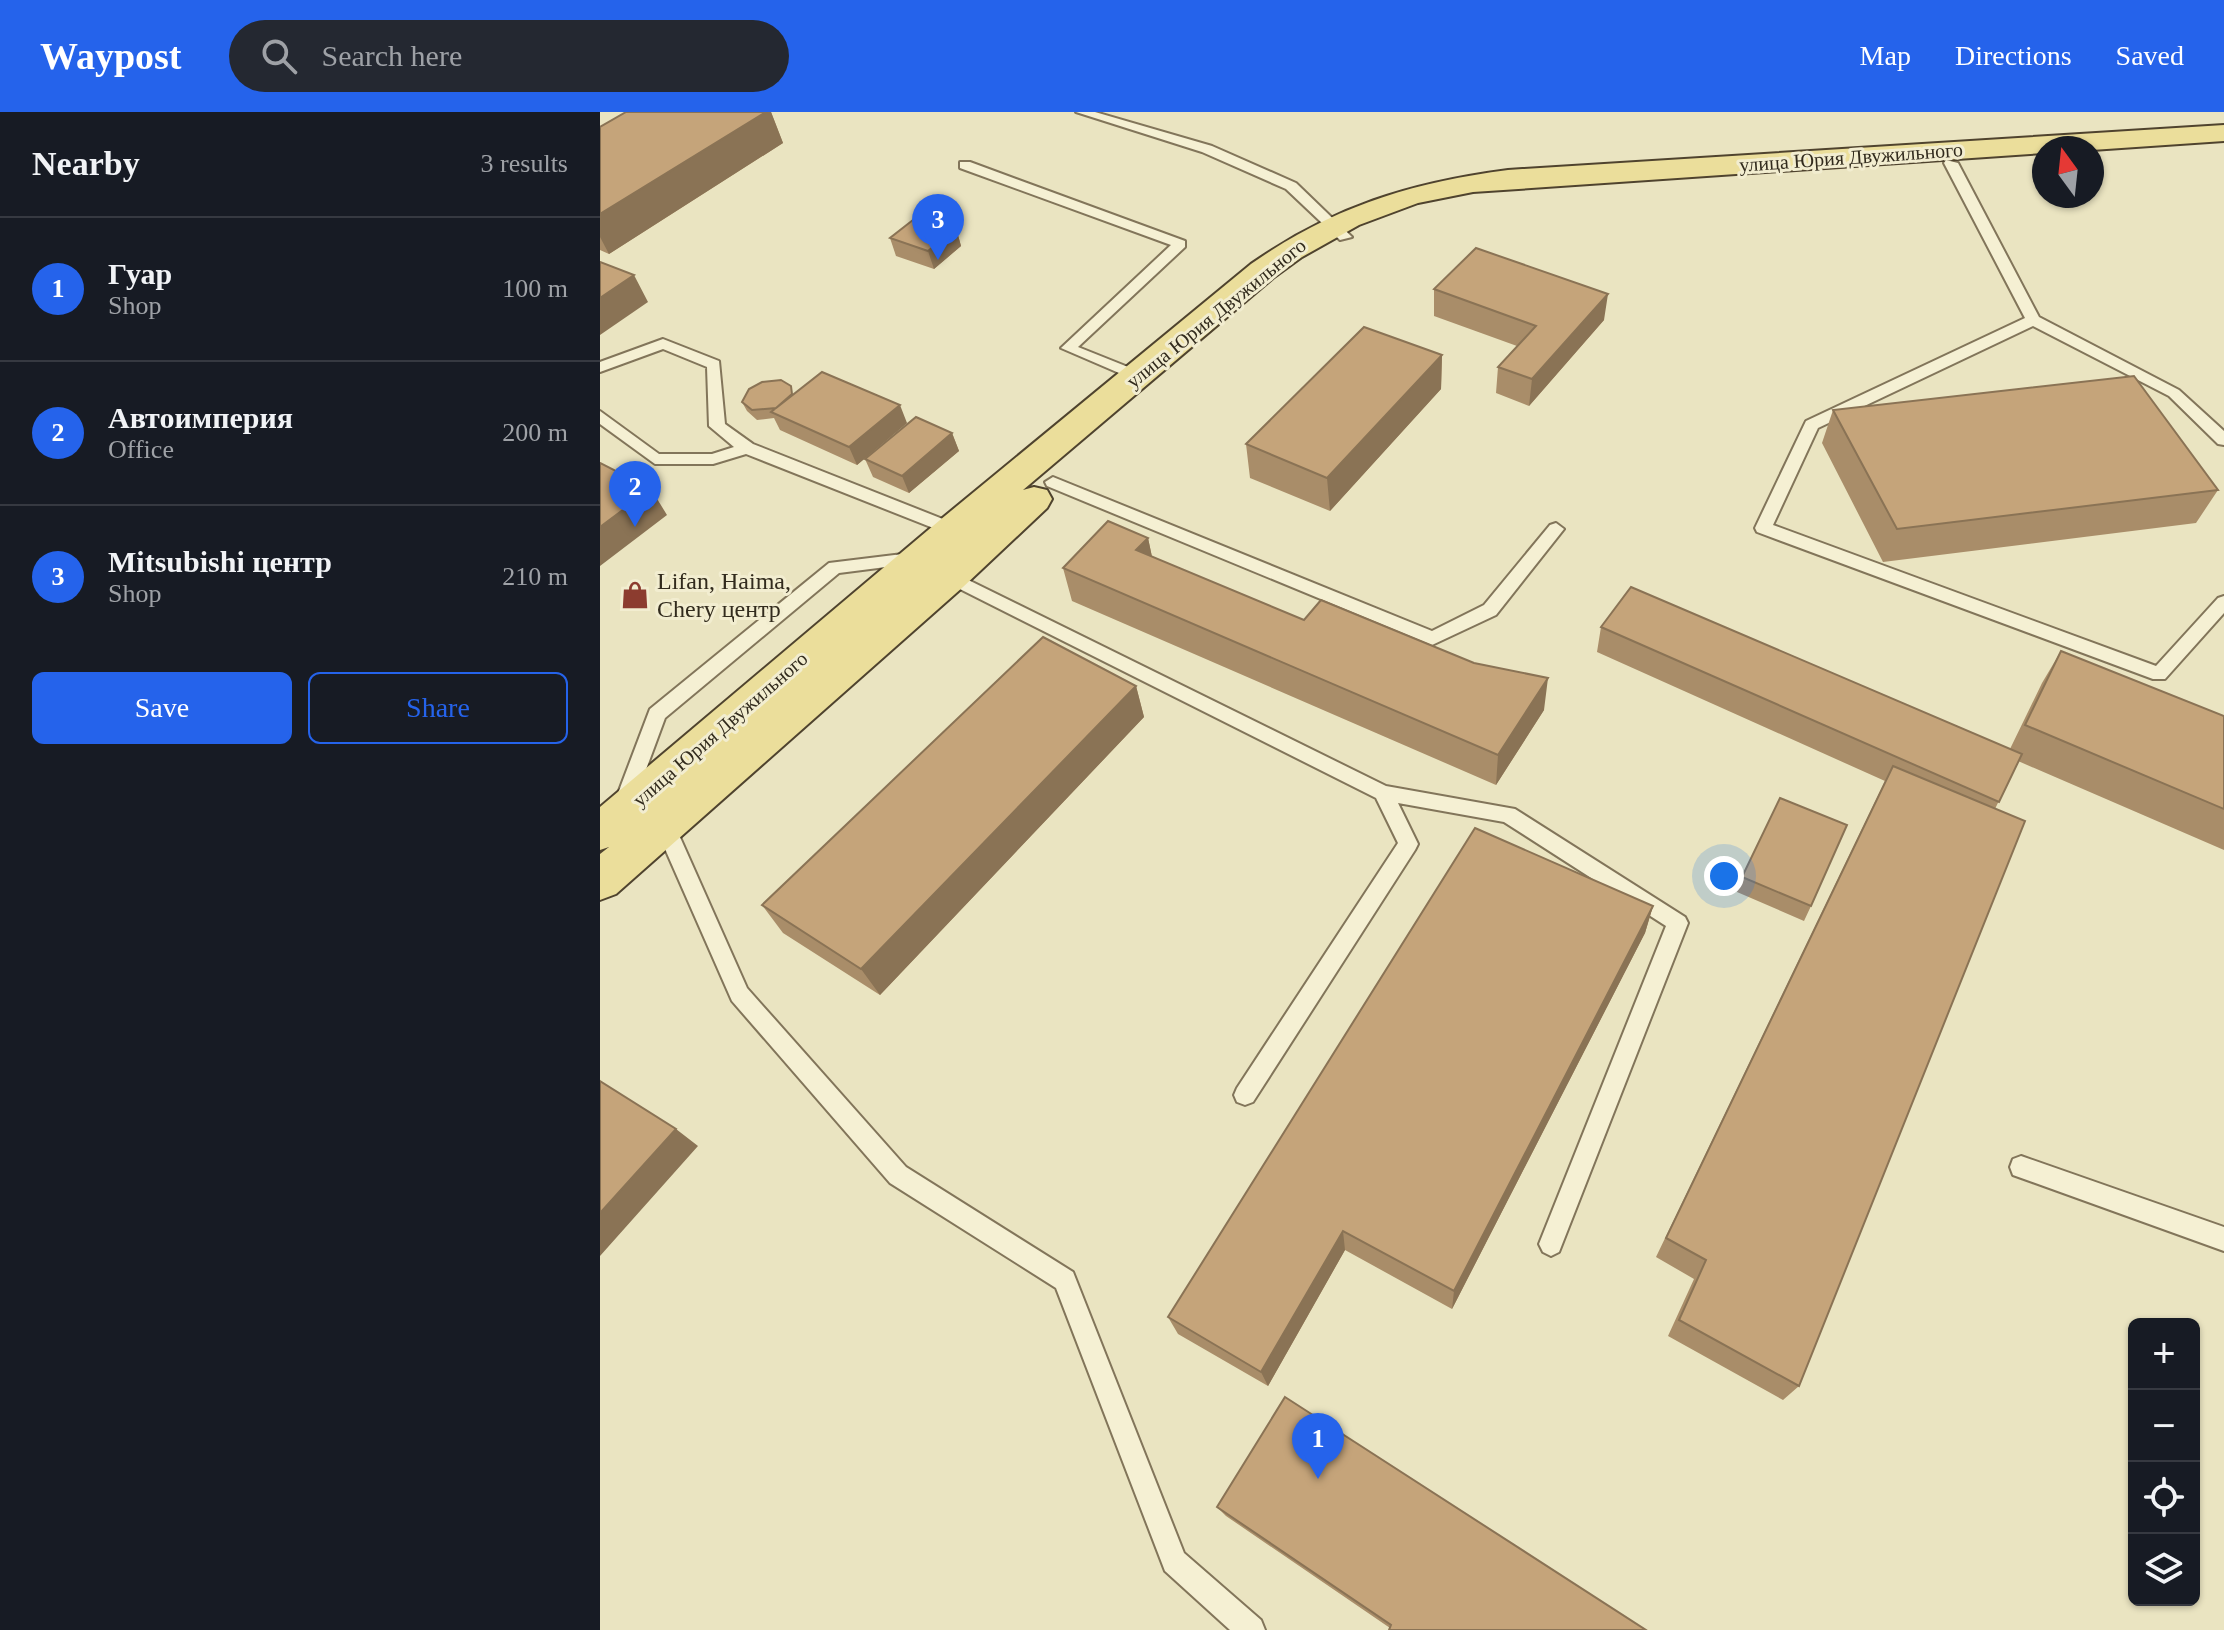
<!DOCTYPE html>
<html lang="en">
<head>
<meta charset="utf-8">
<style>
	:root { --surface:#171b24; --page:#242831; --text:#f1f3f6; --muted:#9ea1a6; --line:#363941; --accent:#2563eb }
	body { margin:0; font-family:Georgia,serif; background:var(--page); color:var(--text) }
	.controls { position:absolute; right:24px; bottom:24px; display:grid; overflow:hidden; border-radius:12px; box-shadow:0 2px 6px #0004 }
	.controls button { width:72px; height:72px; display:grid; place-items:center; padding:0; border:0; border-bottom:2px solid var(--line); background:var(--surface); color:var(--text); font:40px sans-serif }
	.compass { position:absolute; left:1432px; top:24px; width:72px; height:72px; border-radius:50%; background:var(--surface); box-shadow:0 2px 6px #0004; rotate:345deg }
	.you { position:absolute; left:1124px; top:764px; width:28px; height:28px; margin:-20px; border:6px solid #fff; border-radius:50%; background:#1a73e8; box-shadow:0 0 0 12px #1a73e833 }
	.badge { display:grid; place-items:center; width:52px; height:52px; border-radius:50%; background:var(--accent); color:#fff; font-size:26px; font-weight:700 }
	.pin { position:absolute; translate:-50% -66px; filter:drop-shadow(0 2px 4px #0008) }
	.pin::after { content:''; position:absolute; top:42px; width:28px; height:24px; background:inherit; clip-path:polygon(0 0,100% 0,50% 100%) }
	.list { margin:0; padding:0; list-style:none }
	h2 { display:flex; justify-content:space-between; align-items:center; height:104px; margin:0; padding:0 32px; font-size:34px }
	h2 small { font-size:26px; font-weight:400; color:var(--muted) }
	.list li { display:grid; grid-template-columns:52px 1fr auto; gap:24px; align-items:center; box-sizing:border-box; height:144px; padding:0 32px; border-top:2px solid var(--line) }
	.list b { display:block; font-size:30px; white-space:nowrap }
	.list p { margin:0; font-size:26px; white-space:nowrap; color:var(--muted) }
	.list em { font-size:26px; font-style:normal; color:var(--muted) }
	.actions { display:flex; gap:16px; padding:24px 32px }
	.actions a { flex:1; padding:18px 0; border:2px solid var(--accent); border-radius:12px; text-align:center; font-size:28px; color:var(--accent) }
	.actions .main { background:var(--accent); color:#fff }
	.icon { flex:none; width:44px; height:44px; fill:none; stroke:currentColor; stroke-width:2; stroke-linecap:round; stroke-linejoin:round }
	.map { position:relative; flex:none; width:1624px; height:1518px; overflow:hidden }
	header { display:flex; align-items:center; gap:48px; box-sizing:border-box; height:112px; padding:0 40px; background:var(--accent); color:#fff }
	header strong { font-size:38px }
	nav { display:flex; gap:44px; margin-inline-start:auto; font-size:28px }
	.search { width:560px; height:72px; background:var(--page); display:flex; align-items:center; gap:20px; box-sizing:border-box; padding:0 28px; border-radius:44px; color:var(--muted); font-size:30px }
	main { display:flex }
	aside { flex:1; background:var(--surface) }
	.map>svg:first-child { display:block }
</style>
</head>
<body>
<header>
<strong>Waypost</strong>
<div class="search"><svg class="icon" aria-label="search" viewBox="0 0 24 24"><circle cx="10" cy="10" r="6"/><path d="M15 15l6 6"/></svg>Search here</div>
<nav><a>Map</a><a>Directions</a><a>Saved</a></nav>
</header>
<main>
<aside>
<h2>Nearby<small>3 results</small></h2>
<ul class="list">
<li><span class="badge">1</span><div><b>Гуар</b><p>Shop</p></div><em>100 m</em></li>
<li><span class="badge">2</span><div><b>Автоимперия</b><p>Office</p></div><em>200 m</em></li>
<li><span class="badge">3</span><div><b>Mitsubishi центр</b><p>Shop</p></div><em>210 m</em></li>
</ul>
<div class="actions"><a class="main">Save</a><a>Share</a></div>
</aside>
<div class="map">
<svg width="1624" height="1518" viewBox="0 0 1624 1518">
	<rect width="100%" height="100%" fill="#eae4c1"/>
	<g fill="none" stroke-linecap="round" stroke-linejoin="round">
		<defs>
			<path id="lane" d="M476,0h19l117,34 84,37 56,54 -12,3 -54,-51 -84,-37z
				M1346,48l12,3 81,154 140,73 45,41v14l-6,-1 -49,-48 -136,-70 -215,102 -45,97 383,141 62,-68 6,-2v17l-59,66h-12l-396,-147 -2,-4 51,-107 219,-103 -81,-155z
				M360,50h10l215,79v6l-107,100 65,26v6h-10l-72,-31 110,-103 -211,-77z
				M63,227l56,22 6,63 28,20 215,85 2,4 -2,4h-12l-210,-83 -33,10h-58l-55,-40v-13l59,43h53l22,-7 -25,-21 -2,-59 -44,-18 -63,23v-10z
				M453,365l379,154 52,-26 66,-80 6,-2 8,6 -68,86 -64,30 -385,-159 -2,-4z
				M319,440l6,2 2,4 -2,4 -86,11 -174,145 -34,92h-14l-3,-6 36,-95 179,-146z
				M350,459l436,215 129,23 170,108 3,6 -129,329 -8,4 -8,-4 -4,-8 127,-318 -162,-104 -106,-19 20,41 -3,6 -162,252 -8,3 -8,-3 -3,-7 3,-7 161,-245 -22,-45 -432,-217 -3,-4 3,-4z
				M65,706l7,2 3,6 72,162 159,179 167,105 111,281 77,67 4,10h-35l-65,-59 -109,-283 -166,-105 -158,-182 -77,-175 3,-6z
				M1421,1044l203,71v24l-211,-76 -3,-8 3,-8z"/>
			<path id="primary" d="M1624,13v16l-132,9 -48,-2v5l-571,39 -55,11 -59,22 -57,32 -29,21 -250,212 11,-3 13,3 5,9 -5,9 -84,79 -347,307 -16,6v-46l9,-7 -9,3v-43l340,-287 311,-256c82,-57 158,-81 257,-94z"/>
		</defs>
		<use href="#lane" stroke="#82755a" stroke-width="4"/>
		<use href="#primary" stroke="#4f432e" stroke-width="4"/>
		<use href="#lane" fill="#f5f0d3" fill-rule="evenodd"/>
		<use href="#primary" fill="#ebde9b" fill-rule="evenodd"/>
	</g>
	<path fill="#a98d69" d="M26,0h145l12,31 -174,111 -9,-4v-123z
		M356,116l5,18 -27,23 -38,-13 -6,-18z
		M834,177l170,31 -75,86 -33,-13 2,-26 19,-21 -83,-30z
		M842,243l-1,34 -111,122 -80,-33 -4,-34z
		M194,282l113,29 -50,42 -77,-35 -6,-12 -17,2 -10,-9 -5,-9z
		M1233,298l385,80 -22,33 -313,39 -61,-119z
		M352,321l7,18 -50,42 -36,-16 -8,-18z
		M548,426l4,19 152,63 240,90 -48,75 -424,-184 -9,-33z
		M1001,515l409,122 32,-66 19,-32 163,65v134l-206,-89 -23,48 -196,577 -16,14 -115,-64 26,-57 -38,-22 229,-476 -288,-129z
		M536,574l8,31 -264,278 -97,-62 -21,-28z
		M1142,765l69,29 -7,15 -67,-29z
		M1053,794l-8,27 -193,376 -107,-59 -77,136 -90,-52 -10,-17z
		M617,1395l429,123 -256,-2 -164,-112z"/>
	<path fill="#8a7355" d="M166,0h5l12,31 -174,111 -9,-17v-23z
		M356,116l5,18 -27,23 -6,-18z
		M34,163l14,27 -48,33v-37z
		M1008,182l-4,26 -75,86 3,-27z
		M842,243l-1,34 -111,122 -3,-33z
		M300,293l7,18 -50,42 -8,-18z
		M352,321l7,18 -50,42 -7,-17z
		M51,377l16,26 -67,51v-39z
		M548,426l7,33 -19,-21z
		M948,566l-4,32 -48,75 2,-30z
		M536,574l8,31 -264,278 -19,-26z
		M1053,794l-8,27 -193,376 2,-18z
		M76,1017l22,17 -98,110v-43z
		M743,1119l2,19 -77,136 -7,-14z"/>
	<path fill="#c5a47a" stroke="#8a7355" stroke-width="2" d="M26,0h140l-166,102v-87z
		M318,104l38,12 -28,23 -38,-13z
		M876,136l132,46 -76,85 -34,-12 38,-41 -102,-37z
		M0,150l34,13 -34,23z
		M764,215l78,28 -115,123 -81,-34z
		M222,260l78,33 -51,42 -78,-35z
		M1534,264l84,114 -321,39 -64,-119z
		M181,268l10,6 1,8 -16,14 -24,2 -10,-8 7,-13 13,-7z
		M316,305l36,16 -50,43 -37,-17z
		M0,351l51,26 -51,38z
		M508,409l40,17 -12,12 168,70 17,-20 153,63 74,15 -50,77 -435,-187z
		M1031,475l391,167 -23,48 -398,-175z
		M443,525l93,49 -275,283 -99,-64z
		M1461,539l163,65v93l-199,-84z
		M1293,654l132,55 -226,565 -120,-66 27,-60 -40,-22z
		M1180,686l67,27 -36,81 -69,-29z
		M875,716l178,78 -199,385 -111,-60 -82,141 -93,-55z
		M0,969l76,48 -76,84z
		M685,1285l361,233h-257l2,-5 -174,-118z"/>
	<defs>
		<symbol id="shop-bare" viewBox="-9 -9 18 18"><path d="M-5-2.5h2.3a2.7 3.5 0 0 1 5.4 0H5L5.5 6h-11ZM-1.5-2.5h3a1.5 2.3 0 0 0-3 0Z" fill="#8c3c2f" stroke="#f2edd0" stroke-width="2.5" paint-order="stroke"/></symbol>
	</defs>
	<g fill-rule="evenodd">
		<use href="#shop-bare" x="15" y="463" width="40" height="40"/>
	</g>
	<g text-anchor="middle" dominant-baseline="central" stroke-width="6" stroke-linejoin="round" paint-order="stroke">
		<g font-size="20" fill="#322b1d" stroke="#f2edd0">
			<text transform="translate(1251 45) rotate(-4)">улица Юрия Двужильного</text>
			<text transform="translate(616 201) rotate(-39)">улица Юрия Двужильного</text>
			<text transform="translate(120 617) rotate(-41)">улица Юрия Двужильного</text>
		</g>
		<g font-size="24" fill="#322b1d" stroke="#f2edd0" text-anchor="start">
			<text x="57" y="469">Lifan, Haima,<tspan x="57" dy="28">Chery центр</tspan></text>
		</g>
	</g>
</svg>
<div class="controls">
<button>+</button>
<button>−</button>
<button><svg class="icon" aria-label="locate" viewBox="0 0 24 24"><circle cx="12" cy="12" r="6"/><path d="M12 2v4M12 18v4M2 12h4M18 12h4"/></svg></button>
<button><svg class="icon" aria-label="layers" viewBox="0 0 24 24"><path d="M12 4l9 5-9 5-9-5zM3 14l9 5 9-5"/></svg></button>
</div>
<svg class="compass" viewBox="-18 -18 36 36"><path d="M0-13l5 13h-10z" fill="#e53935"/><path d="M0 13l5-13h-10z" fill="#9ea1a6"/></svg>
<div class="you"></div>
<div class="pin badge" style="left:718px;top:1367px">1</div>
<div class="pin badge" style="left:35px;top:415px">2</div>
<div class="pin badge" style="left:338px;top:148px">3</div>
</div>
</main>
</body>
</html>
